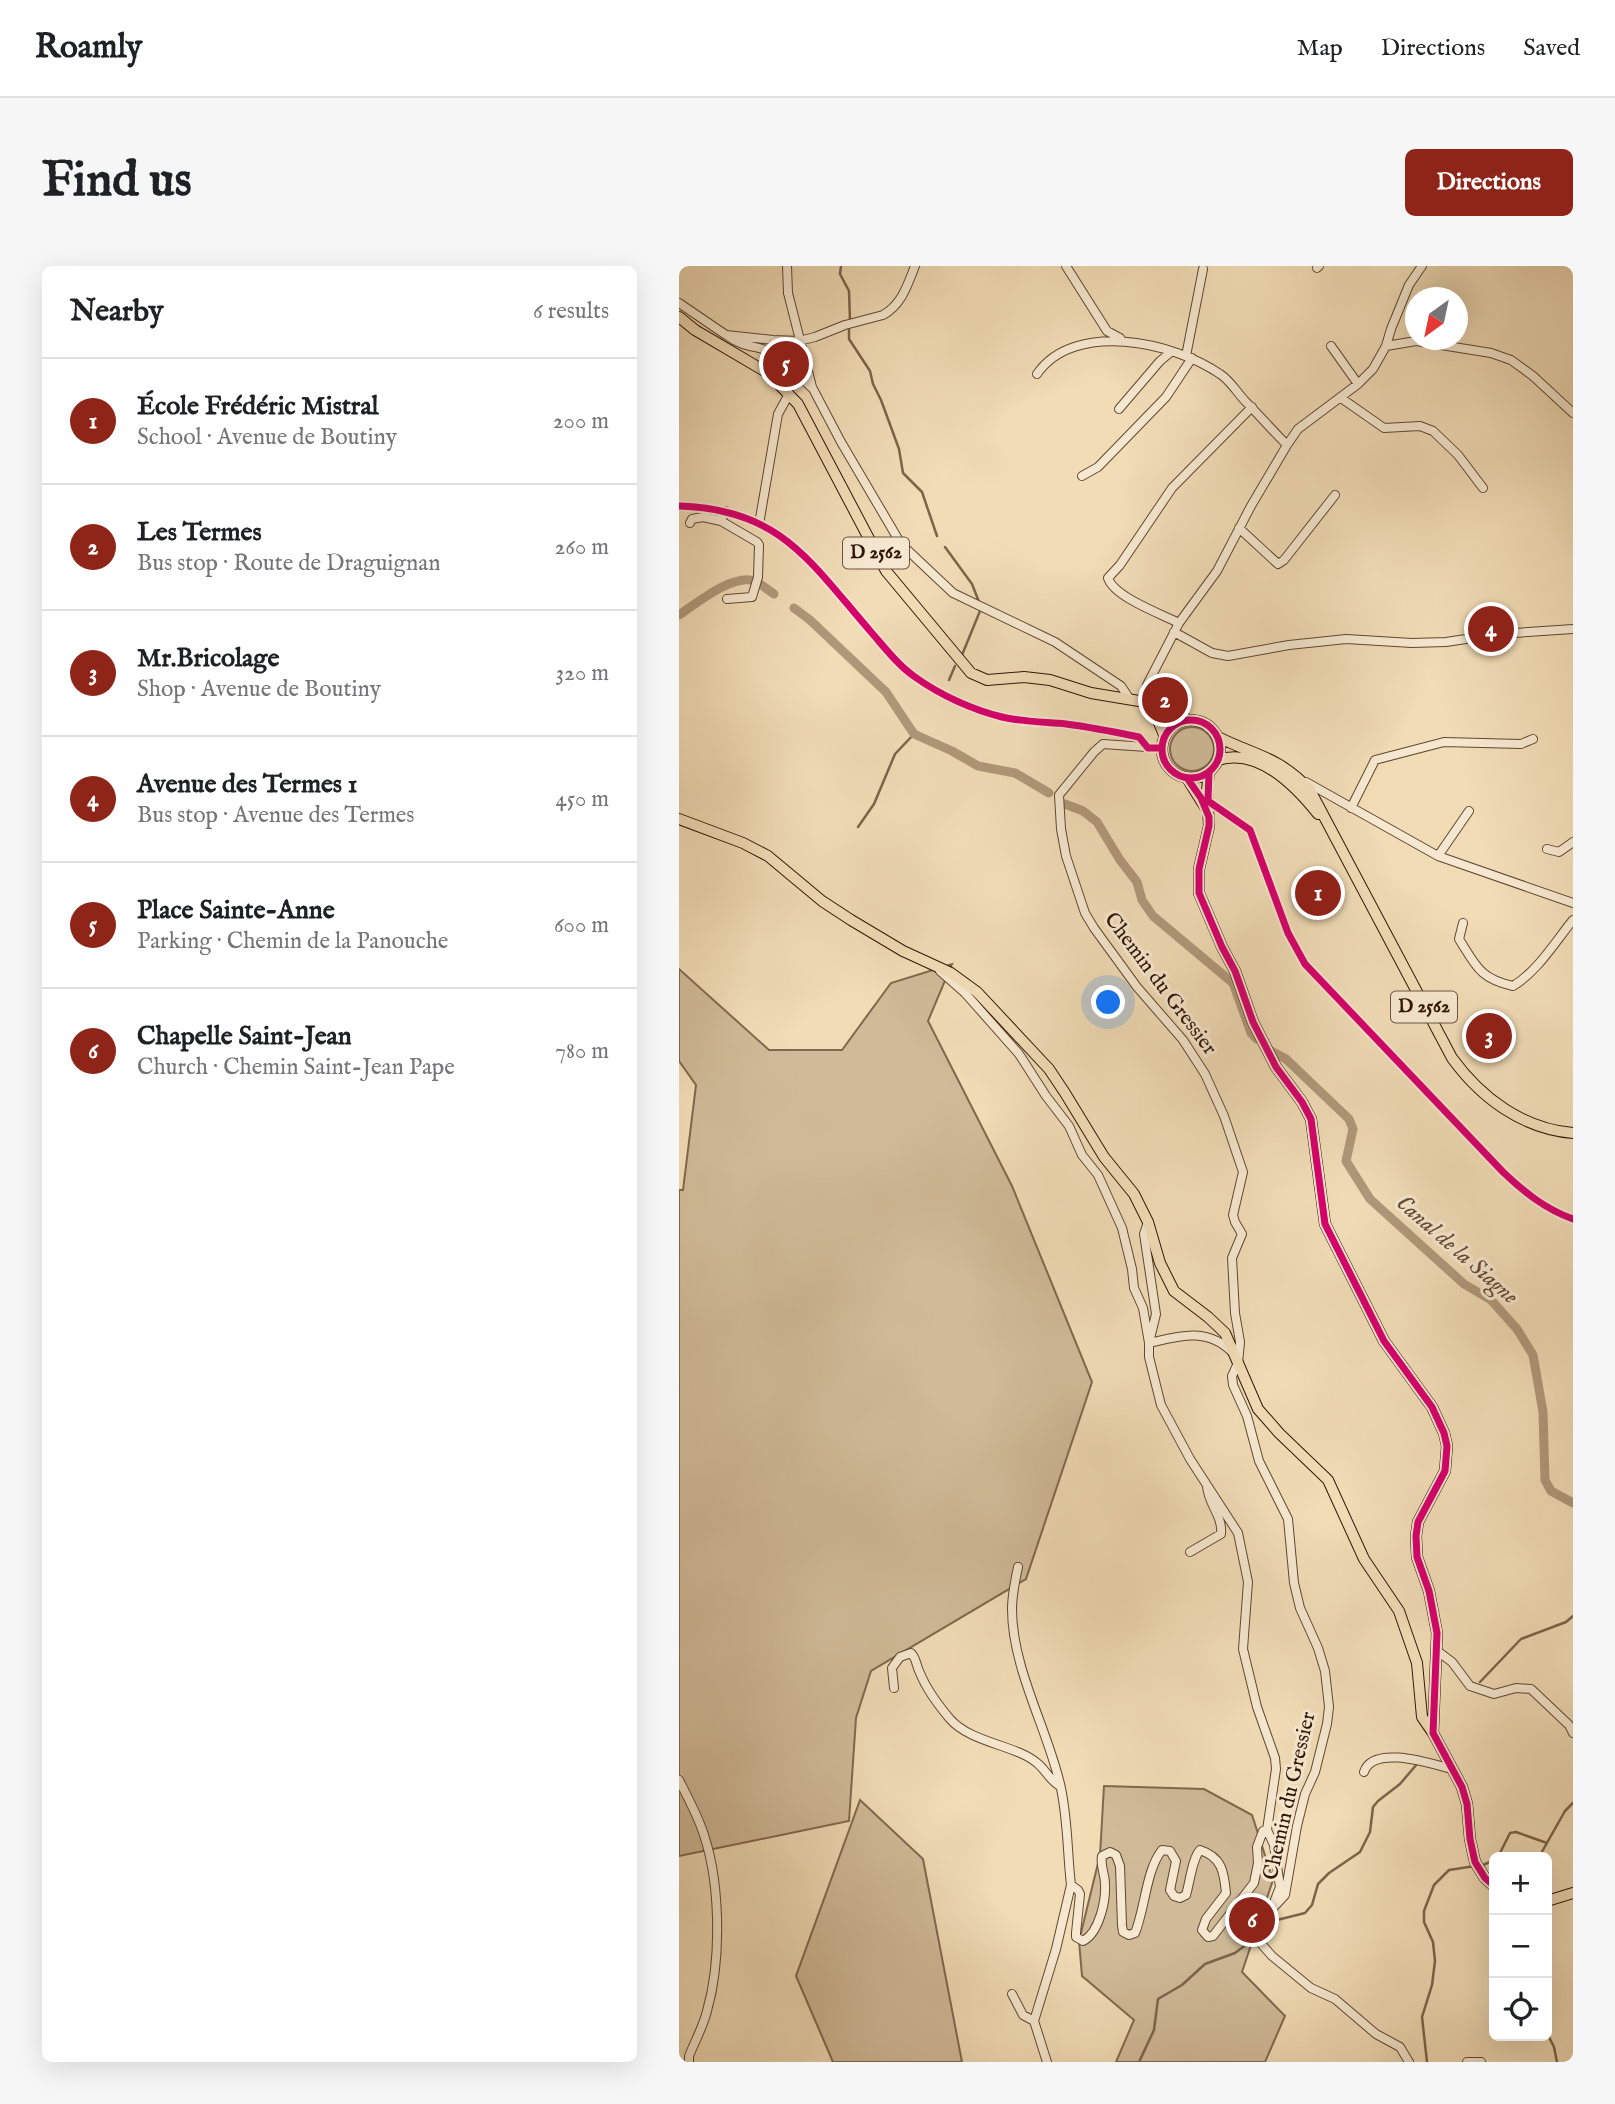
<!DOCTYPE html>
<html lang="en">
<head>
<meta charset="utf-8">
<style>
	:root { --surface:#fff; --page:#f6f6f6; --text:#202124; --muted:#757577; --line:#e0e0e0; --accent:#8f2418 }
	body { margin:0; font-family:"IM FELL English",serif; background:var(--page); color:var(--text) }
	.controls { position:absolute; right:21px; bottom:21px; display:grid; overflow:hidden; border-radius:10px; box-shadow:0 7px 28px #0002 }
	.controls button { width:63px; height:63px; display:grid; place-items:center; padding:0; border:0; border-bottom:2px solid var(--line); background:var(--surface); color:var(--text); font:35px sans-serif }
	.compass { position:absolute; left:726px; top:21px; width:63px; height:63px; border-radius:50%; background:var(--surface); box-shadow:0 7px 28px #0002; rotate:213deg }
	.you { position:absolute; left:430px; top:737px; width:24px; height:24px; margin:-18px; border:5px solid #fff; border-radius:50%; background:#1a73e8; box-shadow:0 0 0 10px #1a73e833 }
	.badge { display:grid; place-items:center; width:46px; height:46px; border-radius:50%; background:var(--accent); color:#fff; font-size:23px; font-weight:700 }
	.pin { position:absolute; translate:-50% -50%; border:4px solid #fff; box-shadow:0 2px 7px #0006 }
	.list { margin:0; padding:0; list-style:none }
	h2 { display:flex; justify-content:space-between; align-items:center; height:91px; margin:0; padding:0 28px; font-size:30px }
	h2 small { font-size:23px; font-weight:400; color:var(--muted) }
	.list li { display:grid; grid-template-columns:46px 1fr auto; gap:21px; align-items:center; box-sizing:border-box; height:126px; padding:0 28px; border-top:2px solid var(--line) }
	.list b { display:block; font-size:26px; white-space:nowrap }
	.list p { margin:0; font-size:23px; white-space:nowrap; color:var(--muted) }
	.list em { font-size:23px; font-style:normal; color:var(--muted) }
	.icon { flex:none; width:38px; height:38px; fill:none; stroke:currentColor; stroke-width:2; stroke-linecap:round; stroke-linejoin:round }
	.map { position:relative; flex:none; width:894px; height:1796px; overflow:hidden; border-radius:10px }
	header { display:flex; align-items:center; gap:42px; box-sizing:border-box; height:98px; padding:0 35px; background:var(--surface); border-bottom:2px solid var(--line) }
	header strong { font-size:33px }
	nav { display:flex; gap:38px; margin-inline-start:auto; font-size:24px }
	.intro { display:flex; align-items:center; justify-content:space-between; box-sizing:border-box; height:168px; padding:0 42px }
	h1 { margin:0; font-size:49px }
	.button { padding:18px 32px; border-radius:10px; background:var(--accent); color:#fff; font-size:24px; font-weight:700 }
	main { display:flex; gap:42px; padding:0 42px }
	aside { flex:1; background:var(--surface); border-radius:10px; box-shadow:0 7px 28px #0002 }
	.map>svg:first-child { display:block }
</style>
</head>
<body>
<header>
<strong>Roamly</strong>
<nav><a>Map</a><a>Directions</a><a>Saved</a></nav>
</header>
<div class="intro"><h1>Find us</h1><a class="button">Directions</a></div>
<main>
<aside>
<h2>Nearby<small>6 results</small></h2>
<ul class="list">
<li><span class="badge">1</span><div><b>École Frédéric Mistral</b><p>School · Avenue de Boutiny</p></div><em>200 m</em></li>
<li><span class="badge">2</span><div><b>Les Termes</b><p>Bus stop · Route de Draguignan</p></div><em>260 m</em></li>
<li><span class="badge">3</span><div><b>Mr.Bricolage</b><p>Shop · Avenue de Boutiny</p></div><em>320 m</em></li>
<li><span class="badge">4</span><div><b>Avenue des Termes 1</b><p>Bus stop · Avenue des Termes</p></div><em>450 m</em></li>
<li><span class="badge">5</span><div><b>Place Sainte-Anne</b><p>Parking · Chemin de la Panouche</p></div><em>600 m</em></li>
<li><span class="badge">6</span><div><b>Chapelle Saint-Jean</b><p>Church · Chemin Saint-Jean Pape</p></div><em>780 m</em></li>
</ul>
</aside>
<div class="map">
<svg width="894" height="1796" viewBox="0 0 894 1796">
	<rect width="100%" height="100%" fill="#f1dcb6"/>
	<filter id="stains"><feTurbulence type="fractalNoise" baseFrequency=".00286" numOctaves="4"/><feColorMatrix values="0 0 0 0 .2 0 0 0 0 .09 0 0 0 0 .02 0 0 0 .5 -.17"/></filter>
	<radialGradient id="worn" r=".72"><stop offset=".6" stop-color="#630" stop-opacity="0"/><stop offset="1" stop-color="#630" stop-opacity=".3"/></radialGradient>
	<path fill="#d0ba98" stroke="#80684e" stroke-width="2" d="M491 483a22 22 0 1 1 44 0a22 22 0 1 1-44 0Z
		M273,698l-24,57 84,165 80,196 -66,197 -155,92 -15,47 -7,103 -170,35v-666h4l13,-105 -17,-24v-92l90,81h73l49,-67z
		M425,1520l100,3 48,26 21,65 -31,92 43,44 -20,46h-149l18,-42 -52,-44 -3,-35 21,-86z
		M181,1534l63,59 39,203h-129l-37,-86z"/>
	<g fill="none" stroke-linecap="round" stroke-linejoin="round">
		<path stroke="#7c644b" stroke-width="2.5" d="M162,0l-1,8 9,17 1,30
			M170,62v11l21,32 3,13 8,16 18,49 4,24 19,19 15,44
			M266,281l27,37 7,18
			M283,389l18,-44
			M270,414l6,-14
			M179,561l16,-23 21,-50 19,-20
			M801,1416l41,-43 45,-17 7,-6
			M819,1591l12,-24 6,-1 31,11
			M860,1591l26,-46 8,-8
			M802,1600l13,-6
			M588,1662l6,-7 32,-8 7,-8 6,-21 11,-11 31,-21 10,-20 3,-25 5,-6 22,-17 17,-20
			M868,1767l7,14 3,15
			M460,1796l15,-32 4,-31 24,-14 23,-21 30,-11 12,-9
			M748,1796l-5,-45 10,-32 3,-24 -2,-19 -9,-20v-11l10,-26 15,-15 26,-4"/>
		<path stroke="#af987a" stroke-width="9" d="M115,342l16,12 76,72 28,42 38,17 26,15 37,7 34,20
			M0,349c18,-12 54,-42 76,-34 6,3 13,9 19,13
			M386,538l18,7 14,11 23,38 17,22 5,18 11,16 80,67 18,50 6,6
			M592,785l15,8 63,60 4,10 -7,32 24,38 94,85 27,16 26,29 16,26 10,57 2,68 6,11 22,12"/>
		<defs>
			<path id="minor" d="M108,0l1,27 24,94 29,55 60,102 52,49 102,49 66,44 8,12
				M387,0l41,65 13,7
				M638,2l2,-2
				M0,37l47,32 47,5 26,1 16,-4 30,-12 38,-10c19,-11 24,-29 32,-49
				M50,71c14,10 28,9 43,15 16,7 26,23 39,35
				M652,80l27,38
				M707,80l30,-5 75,12 20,7 22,16 40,37
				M507,90l17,-87
				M358,108c37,-54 137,-32 183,0 11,7 17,19 26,28 14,14 27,29 41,43
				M662,132l43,30 36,-2 13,5 25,24 25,33
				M440,143l41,-48 11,-9
				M403,210l16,-9 68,-70 26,-39
				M0,240c102,3 131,56 192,126 14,16 27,33 44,45 25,18 58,33 87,40 20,5 43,5 64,7 24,3 49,8 73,13l9,11
				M46,245l-4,10 36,21 2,3 -1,32 -6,20 -25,2
				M11,257l2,-4 11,-2 18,4
				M80,258l19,-110 11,-20
				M560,262l39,36 6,-4 51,-65
				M500,357c-18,-9 -65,-26 -71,-45l12,-13 52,-77 80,-81
				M495,366l38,21 16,3 61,-11 57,-6 66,4 34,-1 53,-8 74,-5
				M466,436l2,-17 32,-62 38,-52 34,-65 36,-61 11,-16 60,-45 15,-15 13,-23 5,-17 18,-44 13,-19
				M482,482l-58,-4 -9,8 -35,43 2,34 5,27 19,57 9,15 43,59 46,53 22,34 19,42 19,56 -10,43 2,7 7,12 -10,24 3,55 5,29 -2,21 -6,13 1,9 14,31 12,45 29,58 6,64 6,25 18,40 7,23 4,36 -2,17 -12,48 -10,22 -8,32 -12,69 -14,15
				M627,516l132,74 135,47
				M672,542l24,-48 69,-18 77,2 12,-5
				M868,583l12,3 14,-10
				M759,590l31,-45
				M784,657l-4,16c17,27 21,40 54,47 24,-14 42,-44 60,-66
				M261,705l25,22 54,61 27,42 23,30 13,29 16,20 24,53 10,41 2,19 9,20 6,35c30,-7 58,-16 83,9
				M469,956l-4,12 12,80 -7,29v14l12,48 29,54 48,74 10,49 -5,67 14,58 18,51 1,11 -9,61 7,15 6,42 -9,23 -12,13 -2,16 15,17 39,32 24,11 41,35 24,13 9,15
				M511,1286l31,-18c2,-18 -13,-30 -14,-48
				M339,1301c-3,14 -6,29 -6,42 0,59 35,119 48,175 8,33 7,67 11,101
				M757,1384l16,12 18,24 24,8 22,-6 15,1 38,36 4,8
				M215,1422l-2,-20 8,-11 11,-4c6,6 5,13 9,20 6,15 19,33 30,46 21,24 66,26 87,44 9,7 13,18 23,23
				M685,1506c9,-28 68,-8 88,-3
				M0,1514c7,14 15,29 21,44 21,52 22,134 7,187 -4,16 -12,30 -18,45v6
				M333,1728l11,21 11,6
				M368,1796l-13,-41 22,-72 15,-64 7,5 2,4 -4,39v4l7,4c16,-8 23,-40 22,-57 0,-11 -5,-17 -3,-28l8,-4 6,3 4,11 2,59 1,7 6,3 6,-2c10,-24 11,-63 27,-83l8,1 6,10 -6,29 4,6 6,2 6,-3c4,-13 6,-36 14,-45 22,7 24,22 26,43l-20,26 -4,11 6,7 5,-1 41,-53 4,-20 -1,-16 6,-16 4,-1
				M788,1796h14"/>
			<path id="major" d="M0,51l16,13 73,43 30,31 88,167 85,102 16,7 37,-3 26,3 41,13 54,9 42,17
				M469,439l7,8 9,22
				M483 483a29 29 0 1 1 58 0a29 29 0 1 1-58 0Z
				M539,471c38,19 60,19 92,53l142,268c29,40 71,71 121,75
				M539,494c40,-13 77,25 100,54
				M530,506l-2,18 2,36 -10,43v24l23,54 13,24 18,51 23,45 26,35 9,17 14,105 59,117 48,66 12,26 3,13 -2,25 -27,51 -2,14 1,21 12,34 8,42 -4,100 29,54 5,17 3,35 5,23 10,16 9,8
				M508,512l18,29
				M0,553l64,24 25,13 54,45 29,19 52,31 48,22 26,19 72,77 16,24 39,64 30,37 14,28 12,41 14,28 34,26 17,16 33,76 21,24 49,47 36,79 35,52 18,52 5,54 11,16
				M868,1635l26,-8"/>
		</defs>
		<use href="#minor" stroke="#604731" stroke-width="10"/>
		<use href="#major" stroke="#2f1505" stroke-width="12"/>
		<use href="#minor" stroke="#f6e8d0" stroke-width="8"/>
		<use href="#major" stroke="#f1dcb6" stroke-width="10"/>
		<defs>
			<path id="cycleway" d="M0,240c102,3 131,56 192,126 14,16 27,33 44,45 25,18 58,33 87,40 20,5 43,5 64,7 24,3 49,8 73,13l9,11h13
				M483 483a29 29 0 1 1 58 0a29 29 0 1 1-58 0Z
				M530,506l-1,29 42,29 38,103 17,31 198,208c21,20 42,37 70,47
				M508,512l14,20 8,19v9l-10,43v24l23,54 13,24 18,51 23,45 26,35 9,17 14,105 59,117 48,66 12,26 3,13 -2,25 -27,51 -2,14 1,21 12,34 8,42 -4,100 29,54 5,17 3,35 5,23 10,16 9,8"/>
		</defs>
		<use href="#cycleway" stroke="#f6e8d0" stroke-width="11"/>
		<use href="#cycleway" stroke="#d6006c" stroke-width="7"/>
	</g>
	<g text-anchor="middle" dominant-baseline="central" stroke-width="6" stroke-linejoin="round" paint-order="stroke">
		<g fill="#f6e8d0" stroke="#6b5442" stroke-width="2">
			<rect x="164" y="271.5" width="66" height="31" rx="5"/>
			<rect x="712" y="725.5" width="66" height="31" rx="5"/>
		</g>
		<g font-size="19" font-weight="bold" fill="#2f1505">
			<text x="197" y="287">D 2562</text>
			<text x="745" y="741">D 2562</text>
		</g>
		<g font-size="21" fill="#2f1505" stroke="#f6e8d0">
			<text transform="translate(481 718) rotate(53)">Chemin du Gressier</text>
			<text transform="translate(611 1530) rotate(-77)">Chemin du Gressier</text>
		</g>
		<g font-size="23" font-style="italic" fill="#624934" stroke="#f6e8d0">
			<text transform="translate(778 984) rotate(41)">Canal de la Siagne</text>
		</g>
	</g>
	<rect width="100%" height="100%" filter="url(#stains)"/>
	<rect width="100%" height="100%" fill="url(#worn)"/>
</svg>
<div class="controls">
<button>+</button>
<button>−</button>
<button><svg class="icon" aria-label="locate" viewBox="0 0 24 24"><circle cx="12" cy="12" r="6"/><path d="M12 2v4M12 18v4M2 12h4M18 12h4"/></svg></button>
</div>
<svg class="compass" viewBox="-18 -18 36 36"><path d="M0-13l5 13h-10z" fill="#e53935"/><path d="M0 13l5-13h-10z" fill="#757577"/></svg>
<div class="you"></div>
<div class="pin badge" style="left:639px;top:627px">1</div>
<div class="pin badge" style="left:486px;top:434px">2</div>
<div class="pin badge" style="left:810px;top:770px">3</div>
<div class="pin badge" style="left:812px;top:363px">4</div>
<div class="pin badge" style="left:107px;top:98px">5</div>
<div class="pin badge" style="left:573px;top:1654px">6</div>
</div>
</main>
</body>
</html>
